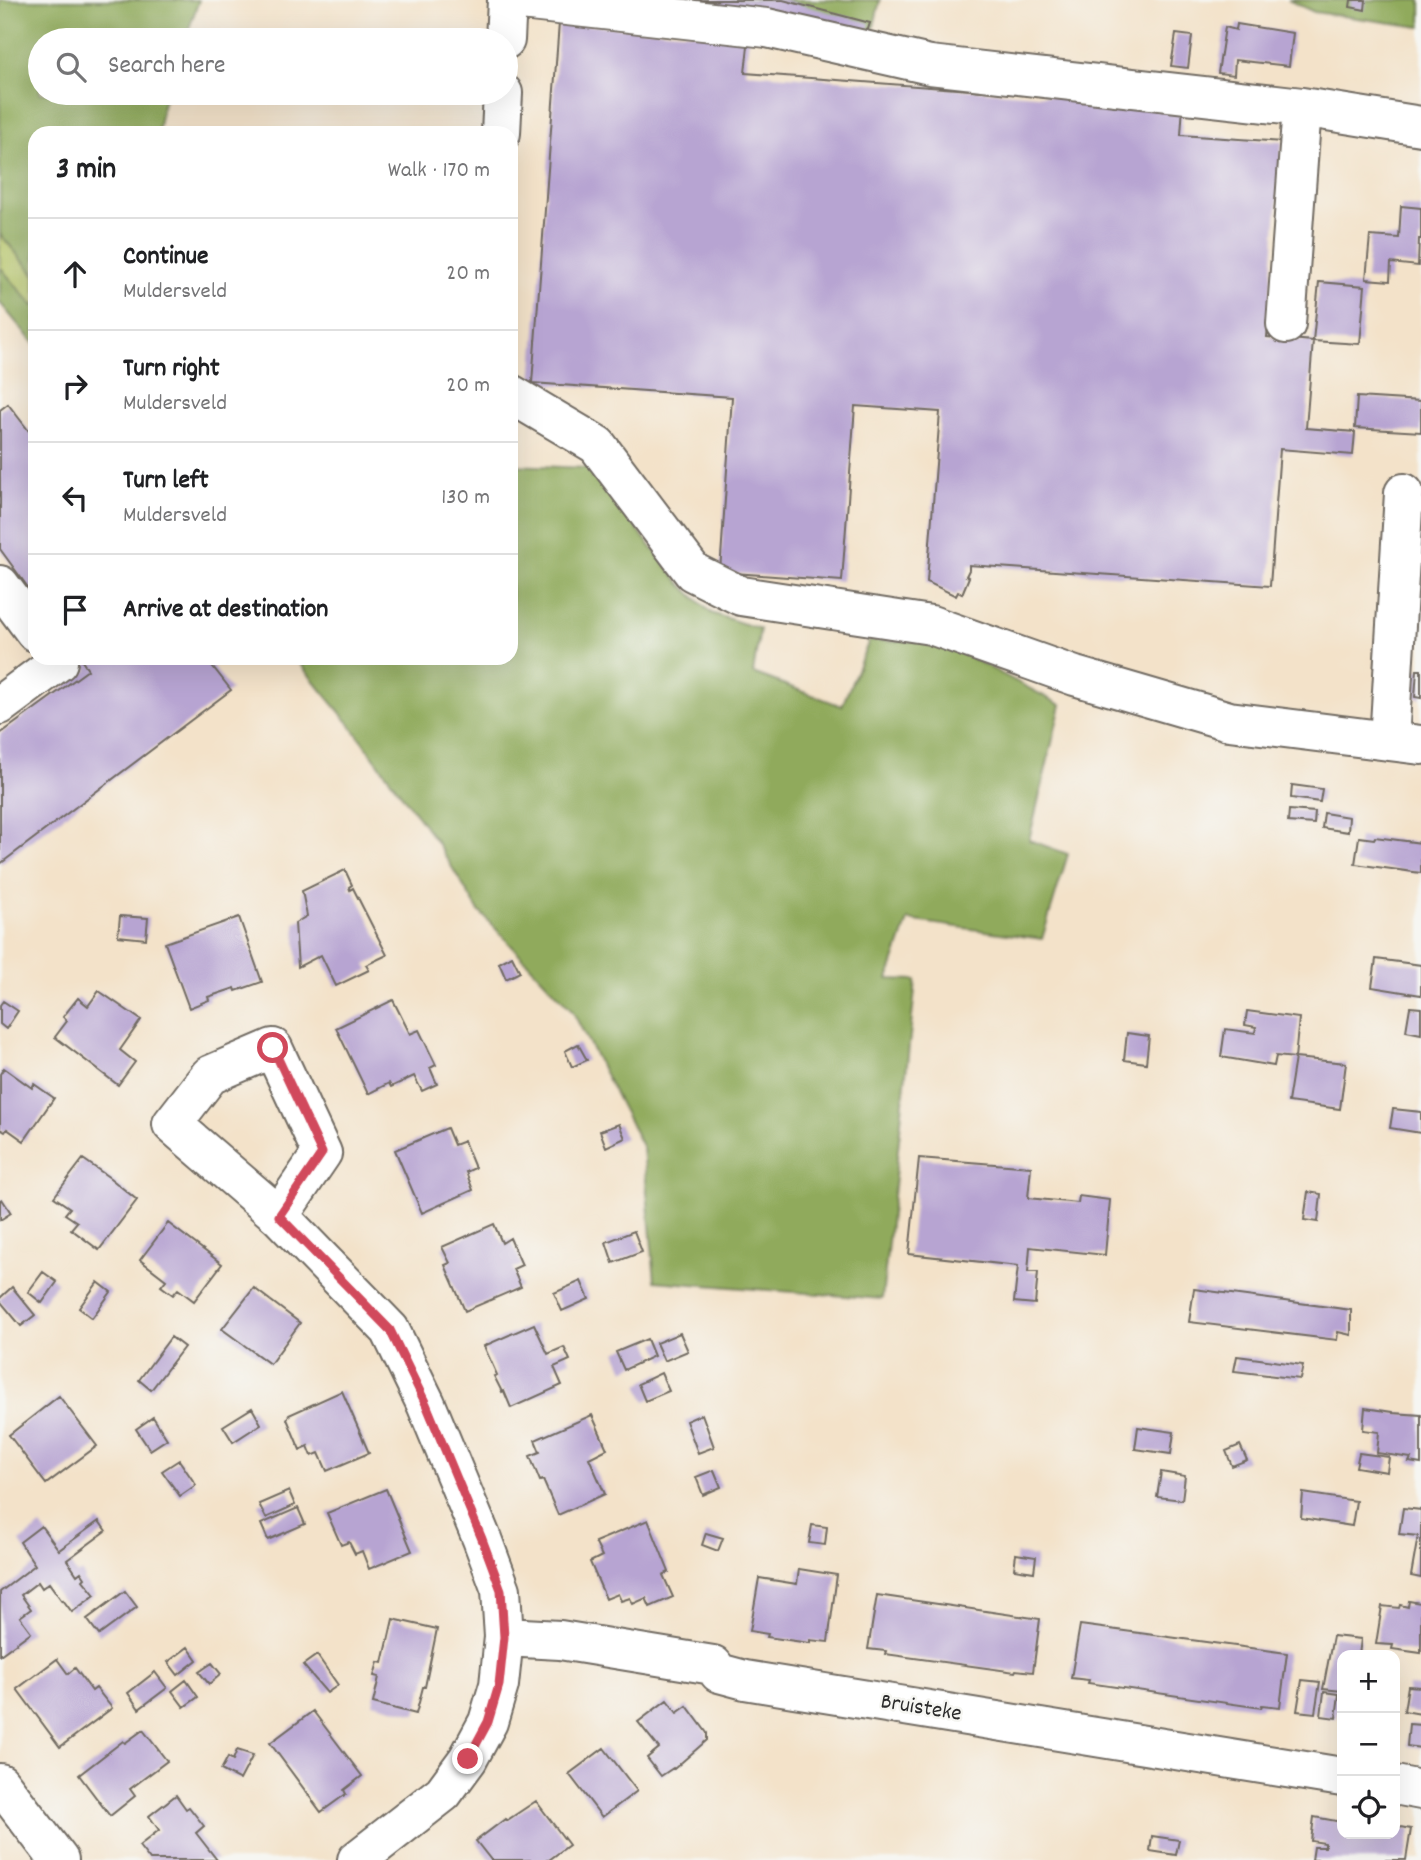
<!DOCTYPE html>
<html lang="en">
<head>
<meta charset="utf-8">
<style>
	:root { --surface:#fff; --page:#f2f2f2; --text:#202124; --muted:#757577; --line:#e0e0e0 }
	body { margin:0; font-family:Dekko,sans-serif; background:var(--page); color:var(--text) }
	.controls { position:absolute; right:21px; bottom:21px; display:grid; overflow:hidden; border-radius:14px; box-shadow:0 7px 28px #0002 }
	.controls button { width:63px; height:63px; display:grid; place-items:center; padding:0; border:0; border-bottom:2px solid var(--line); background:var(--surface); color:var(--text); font:35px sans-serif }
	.stop { position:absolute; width:21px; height:21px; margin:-16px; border:5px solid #d1495b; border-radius:50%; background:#fff }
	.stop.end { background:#d1495b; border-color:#fff; box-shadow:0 2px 7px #0008 }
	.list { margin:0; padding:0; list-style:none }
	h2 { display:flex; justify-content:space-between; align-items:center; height:91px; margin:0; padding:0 28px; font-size:30px }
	h2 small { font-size:23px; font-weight:400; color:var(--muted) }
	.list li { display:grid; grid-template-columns:46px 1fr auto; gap:21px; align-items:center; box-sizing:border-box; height:112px; padding:0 28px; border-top:2px solid var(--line) }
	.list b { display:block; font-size:26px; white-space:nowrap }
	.list p { margin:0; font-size:23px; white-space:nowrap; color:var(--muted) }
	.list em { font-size:23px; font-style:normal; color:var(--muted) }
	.icon { flex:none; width:38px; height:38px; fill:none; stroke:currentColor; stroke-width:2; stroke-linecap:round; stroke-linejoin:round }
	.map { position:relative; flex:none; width:1421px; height:1860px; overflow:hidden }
	.search { position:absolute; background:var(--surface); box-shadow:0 7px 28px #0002; left:28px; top:28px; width:490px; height:77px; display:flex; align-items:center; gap:18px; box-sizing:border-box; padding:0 24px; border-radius:38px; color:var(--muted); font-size:26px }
	.panel { position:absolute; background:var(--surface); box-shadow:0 7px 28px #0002; left:28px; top:126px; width:490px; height:539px; border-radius:21px }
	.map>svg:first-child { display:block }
</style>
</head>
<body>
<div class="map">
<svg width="1421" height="1860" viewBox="0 0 1421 1860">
	<rect width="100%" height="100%" fill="#f6f6f2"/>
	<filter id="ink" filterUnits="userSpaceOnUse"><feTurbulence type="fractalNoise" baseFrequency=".0143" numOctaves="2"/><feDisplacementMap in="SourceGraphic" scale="14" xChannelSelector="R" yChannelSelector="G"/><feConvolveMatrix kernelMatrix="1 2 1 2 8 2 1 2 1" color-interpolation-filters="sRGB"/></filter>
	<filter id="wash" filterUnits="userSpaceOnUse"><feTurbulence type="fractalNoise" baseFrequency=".00686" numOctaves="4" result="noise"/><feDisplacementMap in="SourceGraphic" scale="28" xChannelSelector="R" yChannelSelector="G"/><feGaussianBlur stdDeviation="1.57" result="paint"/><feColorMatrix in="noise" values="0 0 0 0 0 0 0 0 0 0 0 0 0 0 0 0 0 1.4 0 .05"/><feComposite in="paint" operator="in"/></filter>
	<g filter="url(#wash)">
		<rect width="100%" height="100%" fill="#f3e2c9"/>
		<path fill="#b5c467" stroke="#707849" stroke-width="2" d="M0,234l35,41v33l-35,-41z"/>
		<path fill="#90aa5c" stroke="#5e6a44" stroke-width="2" d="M0,0h199l-14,40h-145v53h127l-4,10 -5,30h-123v142l-35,-41z
			M731,0h149l-8,35z
			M1288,0h133v27l-107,-15z
			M0,267l35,41v37l-35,-42z
			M511,465l77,3 93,116 30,29 49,16 -7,44 89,33 27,-65h70l122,64 -32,135 39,14 -26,85 -134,-19 -20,59 28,1 -34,319 -227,-18 -12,-133 -71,-138 -94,-100 -42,-69 -88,-119 -53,-64h216z"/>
		<g id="blocks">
			<path fill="#b7a4d2" d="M672,0h111l87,23 -5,15z
				M1351,0h15l-1,10 -15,-3z
				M559,23l190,14 -4,36 438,33 -2,29 101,7 -15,195 46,4 -7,87 49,4 -2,23 -73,-6 -10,137 -301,-21v5l-3,6 3,1 -7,17 -4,-2 -2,4 -29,-14 13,-170 -85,-6 -13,175 -122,-9 12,-175 -200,-14z
				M1237,24l56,9 -4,33 -54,-6 -1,15 -16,-2 7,-46 11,3z
				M1176,34l16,2 -4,32 -17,-2z
				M1401,206l20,2v31h-2l-1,27 -27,-3 -1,18 -24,-2 4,-43 29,2z
				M1319,282l46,4 -5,58 -47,-3z
				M1357,397l64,4v31l-66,-4z
				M8,404l27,35v158l-35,-48v-139z
				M80,658h126l25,32 -231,174v-130l88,-64z
				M1417,670h4v28l-6,-1z
				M1292,785l30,4 -2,13 -29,-4z
				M1289,810l26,2 -1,12 -26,-2z
				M1324,813l25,4 -1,15 -26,-4z
				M1359,837l15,2 1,-2 46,6v30l-66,-9z
				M345,870l7,15 -3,2 1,3 3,-2 34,67 -21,10 3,5 -33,16 -15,-31 -23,12 -3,-44 12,-7 -5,-25z
				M120,916l28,2 -2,21 -28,-3z
				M239,917l23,65 -26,9 -1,-3 -27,9 1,3 -20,8 -24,-65z
				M512,956l8,16 -14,7 -7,-16z
				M1376,959l45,6v30l-49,-8z
				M99,991l42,29 -21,30 15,12 -17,23 -63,-48 12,-16 -4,-4 15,-19 10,8z
				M393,1000l17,34 9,-4 17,35 -6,3 7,16 -15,7 -8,-15 -23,11 -2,-4 -21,11 -32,-66z
				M3,1001l15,10 -12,18 -6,-5v-19z
				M1410,1007l11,1v26l-15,-3z
				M1247,1011l52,7 -4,40 -19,-2 -2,10 -53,-9 4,-28 30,4 1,-6 -11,-2z
				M1127,1033l22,3 -3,27 -22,-3z
				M578,1044l9,16 -15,7 -7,-16z
				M1295,1058l51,5 -6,46 -52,-7z
				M4,1068l28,20 2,-4 20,14 -30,43 -17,-12 -2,3 -5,-3v-55z
				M1393,1109l28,3v21l-31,-5z
				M619,1124l6,14 -19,9 -6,-16z
				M447,1128l7,17 10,-4 11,27 -9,4 7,18 -51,23 -27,-63z
				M919,1158l112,9 -3,31 50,5 1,-7 31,4 -5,55 -75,-8 -2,25h10l-3,32 -21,-2 4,-36 -109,-12z
				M83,1159l27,19 27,22 -38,50 -28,-21 6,-7 -12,-8 5,-6 -16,-11z
				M1308,1192l13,2 -3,28 -14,-2z
				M2,1199l9,14 -11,7v-20z
				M168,1223l54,41 -28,37 -16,-12 -5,6 -12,-9 5,-6 -26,-20z
				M494,1224l8,19 8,-5 12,27 -9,4 8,18 -56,24 -20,-46 5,-2 -8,-16z
				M634,1231l8,21 -29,11 -7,-21z
				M43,1272l14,10 -15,21 -14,-11z
				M581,1281l8,18 -27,12 -8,-18z
				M98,1282l13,10 -19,26 -13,-10z
				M12,1287l23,28 -14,11 -21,-25v-3z
				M254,1288l46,35 -30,41 -48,-35z
				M1194,1289l157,21v25l-13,-3 -1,8 -148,-18z
				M534,1324l14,30 16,-7 6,13 -16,7 8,18 -51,23 -7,-17 -2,1 -8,-16 3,-1 -13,-29z
				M680,1333l8,18 -24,10 -8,-18z
				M171,1337l13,10 -33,43 -12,-10z
				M647,1339l7,17 -30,14 -8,-18z
				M1237,1356l66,9 -3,14 -66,-8z
				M661,1373l8,18 -24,10 -7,-17z
				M342,1391l27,62 -42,18 -8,-18 -7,3 -4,-10 -8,4 -13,-31 2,-4z
				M59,1396l38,50 -51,38 -37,-49z
				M252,1408l9,16 -28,18 -10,-16z
				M1365,1408l28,4v1l28,2v49l-12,-2 2,-4 -34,-5 2,-21 -16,-2z
				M702,1414l12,33 -16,6 -12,-32z
				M592,1415l15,34 -18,9 16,36 -47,21 -15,-35 -3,1 -10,-25 10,-4 -5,-12z
				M153,1417l14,22 -17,11 -14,-21z
				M1138,1427l36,5 -3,22 -36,-5z
				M1240,1445l7,15 -15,6 -6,-15z
				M1359,1453l30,4 -2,15 -31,-5z
				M179,1460l17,25 -16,11 -18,-25z
				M714,1470l7,17 -18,8 -7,-18z
				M1161,1472l24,4 -3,24 -25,-3z
				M386,1489l26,62 -43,18 -7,-18 -7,3 -6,-12 -8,3 -14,-32z
				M289,1491l6,14 -29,13 -7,-14z
				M1303,1493l53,8 -4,25 -51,-8z
				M298,1508l7,16 -37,16 -7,-16z
				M1403,1508l18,2v68l-10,-2 7,-40 -19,-2z
				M648,1520l21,52 -6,3 10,22 -23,10 -4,-9 -13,6 -3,-6 -9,3 -3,-7 -12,5 -16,-37 12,-6 -7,-14z
				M99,1521l7,10 -39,29 10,15 4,-3 4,6 -2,2 12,15 -23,17 -9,-12 -1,1 -13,-18 -7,5 -4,-6 -17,13 10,14 -11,8 11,15 -31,23v-63l35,-27 -15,-23 21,-16 18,24z
				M812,1525l15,2 -2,18 -16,-2z
				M706,1533l17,5 -5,13 -16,-6z
				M1016,1554l20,3 -2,15 -20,-3z
				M799,1569l38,6 -9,67 -18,-2v3l-22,-3 -21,-3 1,-3 -18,-3 9,-53 38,6z
				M125,1591l12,16 -38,28 -12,-16z
				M877,1595l163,24 -7,53 -17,-2 -1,2 -130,-18 1,-3 -18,-2z
				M1409,1601l12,2v50l-29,-4 1,-4 -17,-1 6,-38 17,2 1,-3 8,2z
				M393,1619l44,10 -12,58h-2l-7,27 -43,-11 6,-26 -5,-1 4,-14 5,1z
				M1080,1625l207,28 -7,54 -18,-2 -1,3 -173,-25 1,-3 -18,-2z
				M1333,1636l28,3 -2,16h-17v36l-19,-2z
				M188,1647l9,13 -19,15 -10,-13z
				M317,1655l21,30 -11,8 -24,-28z
				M57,1659l11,15 7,-6 17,23 4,-3 16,20 -52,39 -43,-58z
				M212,1663l9,11 -12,10 -10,-12z
				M155,1672l12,16 -28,21 -11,-16z
				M186,1680l12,17 -14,10 -12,-16z
				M1302,1680l18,2 -5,31 -18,-2z
				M1408,1686l13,1v27l-17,-3z
				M1324,1692l15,2 -3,24 -15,-2z
				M667,1700l10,13 10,-7 20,27v7l-33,29 -1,-1 -12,8 -14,-18 12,-10 -21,-26z
				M313,1711l49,65 -18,14 2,4 -25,18 -51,-69z
				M1409,1724l12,1v23l-14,-2z
				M143,1730l24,31 -37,28 5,7 -25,20 -31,-41 44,-34 2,2z
				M604,1748l33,43 -35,26 -33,-43z
				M237,1750l16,5 -13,25 -19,-10 7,-13 5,3z
				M176,1795l10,14 3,-2 15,19 -8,7 21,27h-67l-11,-14 20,-16 -10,-14z
				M536,1801l33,44 -20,15h-58l-15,-19 29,-22 1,2z
				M1314,1817l28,5v12h53v-8l16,3 -5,31h-94l2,-13h11v-4l-14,-2z
				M1152,1836l27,4 -3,15 -26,-4z"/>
		</g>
	</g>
	<g filter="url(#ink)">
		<use href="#blocks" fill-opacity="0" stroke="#716b62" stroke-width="2"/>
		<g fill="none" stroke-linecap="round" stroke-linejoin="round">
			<defs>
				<path id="minor" d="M512,0l255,28 163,37 372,42 119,19
					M505,40l2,-40
					M501,133l2,-40
					M1286,324l16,-217
					M511,394l86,51 96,127 48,24 190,29 144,51 154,45 192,24
					M0,585l35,47
					M0,705l58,-43 -4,-4
					M1389,741l15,-248
					M279,1216l43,-63 -49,-105 -63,27 -38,49 107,92 111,114 36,74 56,135 19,51 3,47 -5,48 -11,37 -20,37 -25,34 -86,67
					M504,1637l56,3 153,25 6,8 26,7 597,97
					M0,1783l59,77
					M1395,1785l26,5"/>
			</defs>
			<use href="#minor" stroke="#716b62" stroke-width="42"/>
			<use href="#minor" stroke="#fff" stroke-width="38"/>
		</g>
	</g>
	<g fill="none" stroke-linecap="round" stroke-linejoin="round" filter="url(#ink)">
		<path stroke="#d1495b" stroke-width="9" d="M273,1048l49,105 -43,63 111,114 36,74 56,135 19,51 3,47 -5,48 -11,37 -20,37"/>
	</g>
	<g text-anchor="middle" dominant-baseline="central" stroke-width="5" stroke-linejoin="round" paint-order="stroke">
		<g font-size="23" fill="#2b2b2b" stroke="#f6f6f2">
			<text transform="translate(921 1709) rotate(9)">Bruisteke</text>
		</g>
	</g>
</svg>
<div class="controls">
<button>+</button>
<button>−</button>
<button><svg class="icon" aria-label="locate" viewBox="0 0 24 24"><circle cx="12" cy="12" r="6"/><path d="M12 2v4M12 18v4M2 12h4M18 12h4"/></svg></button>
</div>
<div class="stop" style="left:273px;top:1048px"></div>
<div class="stop end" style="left:468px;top:1759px"></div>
<div class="search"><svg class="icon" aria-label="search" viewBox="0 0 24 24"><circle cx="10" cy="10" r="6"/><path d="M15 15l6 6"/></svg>Search here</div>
<section class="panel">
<h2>3 min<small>Walk · 170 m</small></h2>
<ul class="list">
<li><svg class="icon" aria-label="ahead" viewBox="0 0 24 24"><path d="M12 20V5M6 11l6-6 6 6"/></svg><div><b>Continue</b><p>Muldersveld</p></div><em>20 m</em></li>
<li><svg class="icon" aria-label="right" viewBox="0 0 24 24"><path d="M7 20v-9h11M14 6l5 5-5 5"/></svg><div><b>Turn right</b><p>Muldersveld</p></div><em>20 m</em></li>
<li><svg class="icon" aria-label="left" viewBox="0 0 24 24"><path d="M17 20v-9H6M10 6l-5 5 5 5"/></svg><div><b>Turn left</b><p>Muldersveld</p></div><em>130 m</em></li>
<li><svg class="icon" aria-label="arrive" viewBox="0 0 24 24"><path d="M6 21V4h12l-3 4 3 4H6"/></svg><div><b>Arrive at destination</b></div></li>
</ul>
</section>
</div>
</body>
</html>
